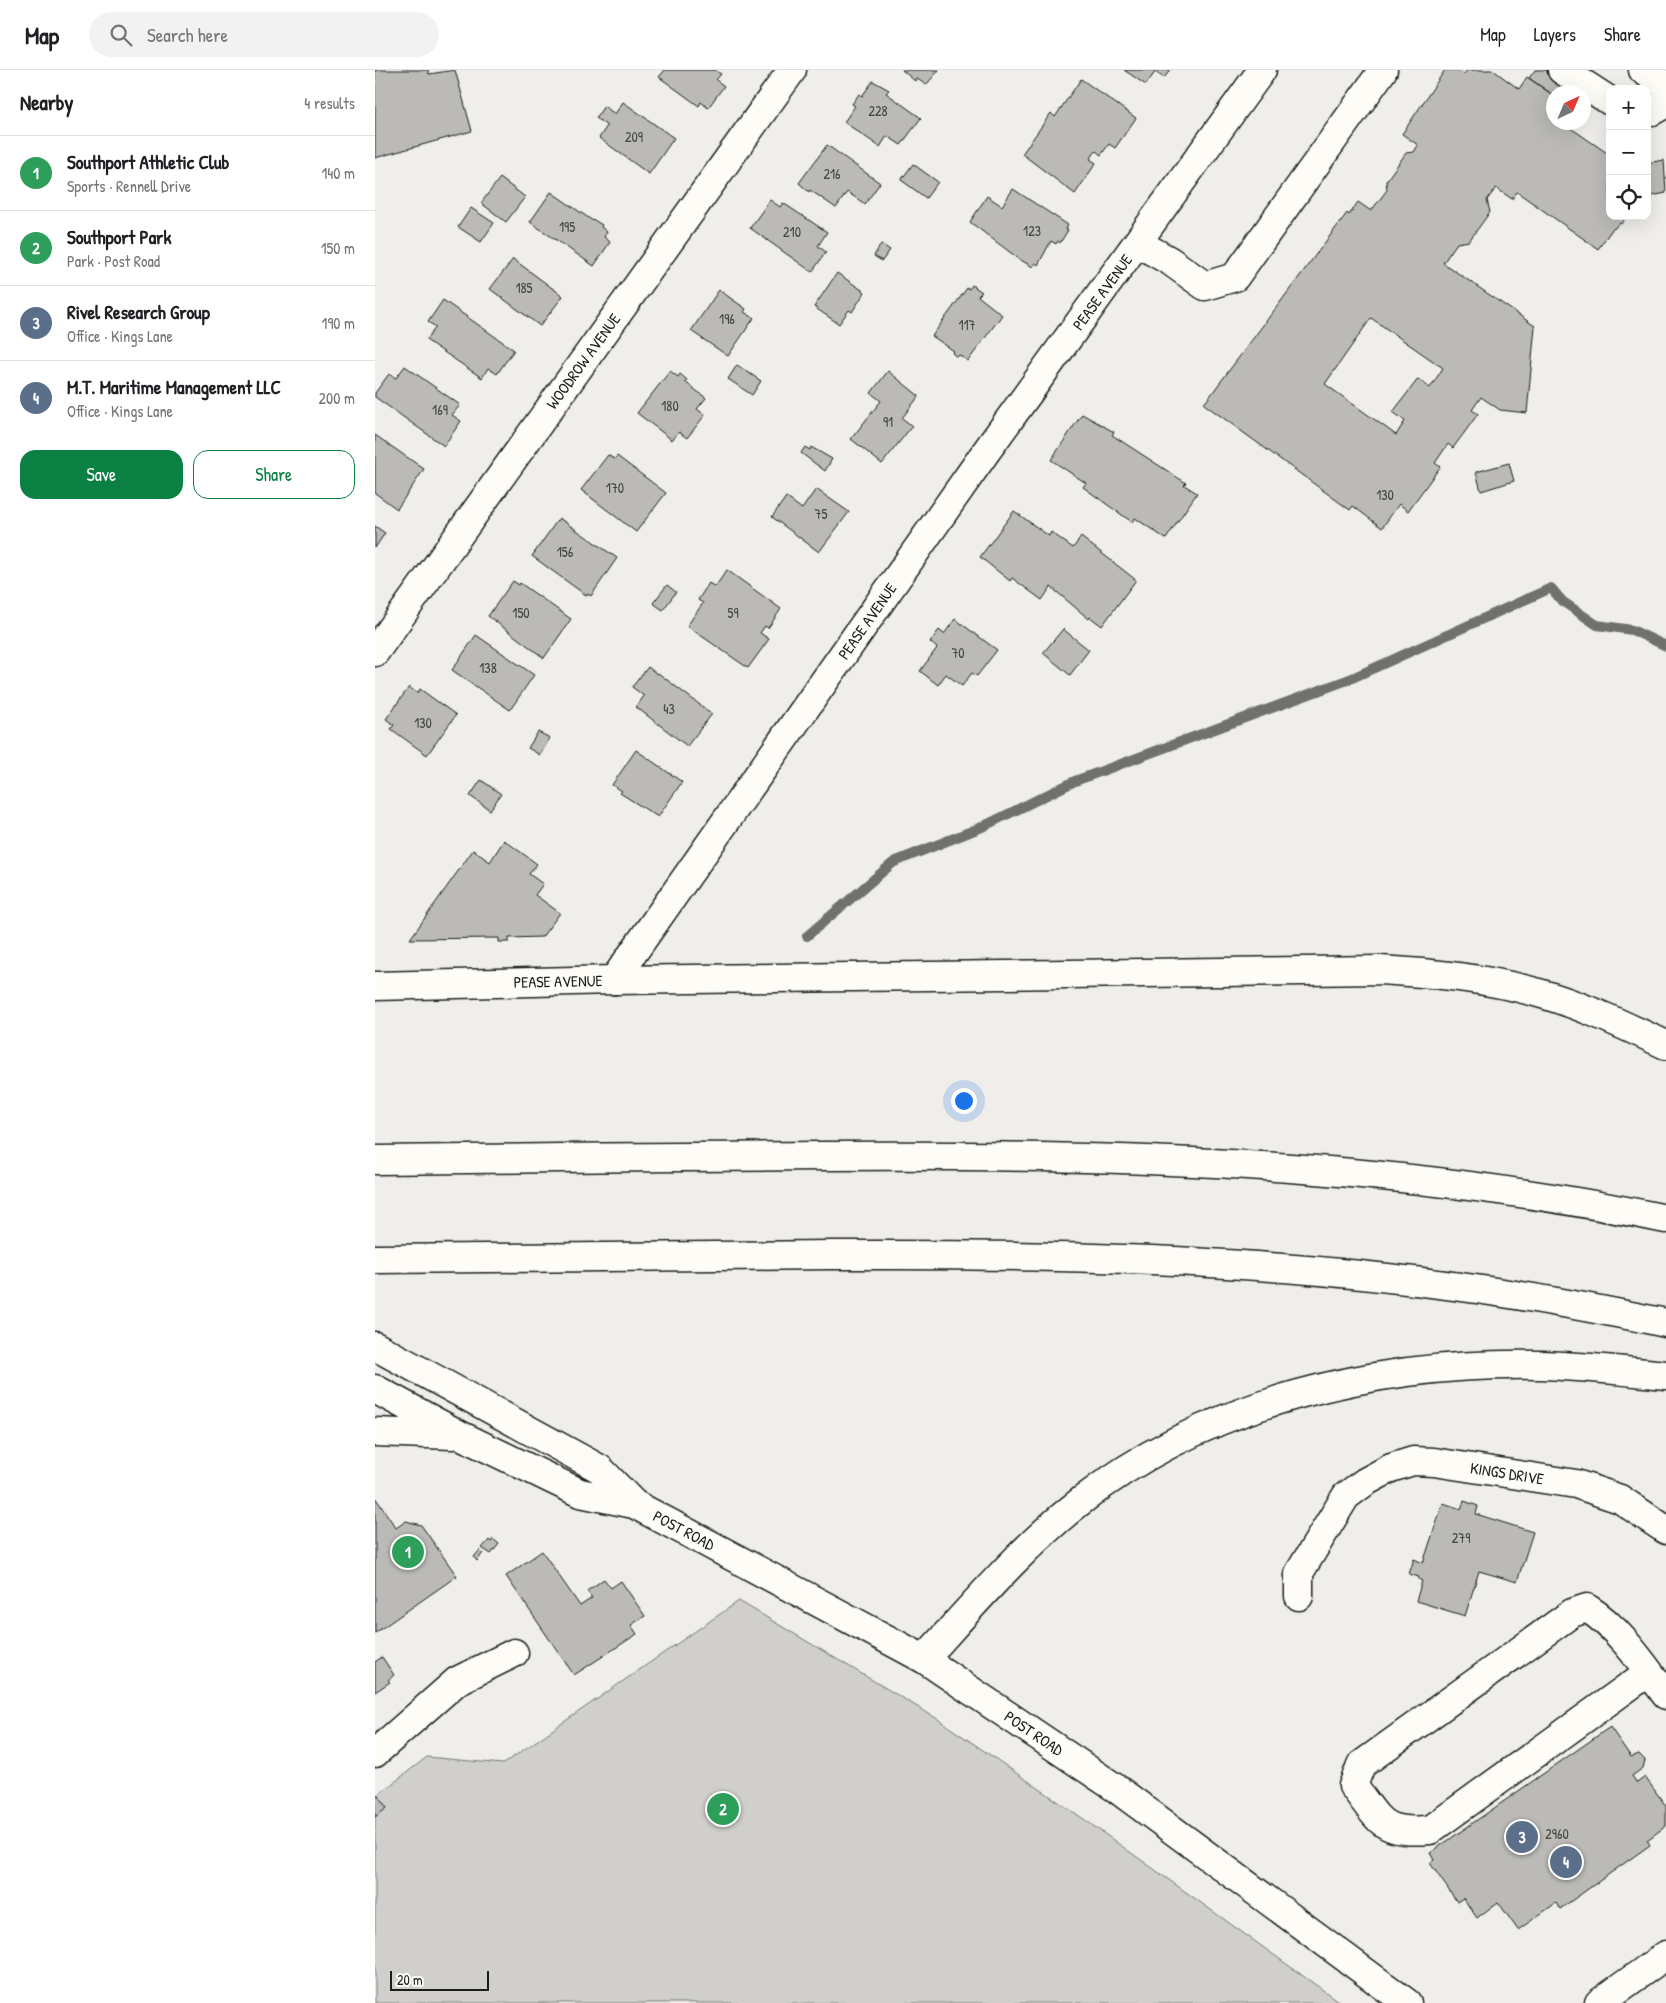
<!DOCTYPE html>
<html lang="en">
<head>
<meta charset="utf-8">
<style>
	:root { --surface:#fff; --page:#f2f2f2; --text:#202124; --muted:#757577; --line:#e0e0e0; --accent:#0b8043 }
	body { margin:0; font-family:"Patrick Hand",sans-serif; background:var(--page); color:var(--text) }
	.controls { position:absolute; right:15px; top:15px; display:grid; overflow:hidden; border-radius:10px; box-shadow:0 5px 20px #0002 }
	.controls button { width:45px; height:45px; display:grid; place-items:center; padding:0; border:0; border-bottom:1px solid var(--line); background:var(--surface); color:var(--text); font:25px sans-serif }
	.compass { position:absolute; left:1171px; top:15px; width:45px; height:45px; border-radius:50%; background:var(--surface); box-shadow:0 5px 20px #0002; rotate:44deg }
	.scale { position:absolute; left:15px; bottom:12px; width:99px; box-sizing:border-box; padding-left:5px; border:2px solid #1c1c1c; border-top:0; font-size:14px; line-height:18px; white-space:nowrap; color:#1c1c1c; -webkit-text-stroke:4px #fdfcf7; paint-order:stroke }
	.you { position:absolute; left:588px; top:1030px; width:18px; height:18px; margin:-12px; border:4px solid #fff; border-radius:50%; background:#1a73e8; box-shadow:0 0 0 8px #1a73e833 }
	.badge { display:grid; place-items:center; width:32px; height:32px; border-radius:50%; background:var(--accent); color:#fff; font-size:16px; font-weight:700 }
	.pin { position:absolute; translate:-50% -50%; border:2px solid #fff; box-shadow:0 1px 5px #0006 }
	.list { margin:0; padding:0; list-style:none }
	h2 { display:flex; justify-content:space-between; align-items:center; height:65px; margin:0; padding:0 20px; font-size:21px }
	h2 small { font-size:16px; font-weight:400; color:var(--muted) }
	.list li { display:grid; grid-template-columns:32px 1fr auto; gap:15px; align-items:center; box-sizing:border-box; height:75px; padding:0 20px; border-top:1px solid var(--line) }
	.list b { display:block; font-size:19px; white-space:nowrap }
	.list p { margin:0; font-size:16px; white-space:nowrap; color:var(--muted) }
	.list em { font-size:16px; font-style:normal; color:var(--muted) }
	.actions { display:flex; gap:10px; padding:15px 20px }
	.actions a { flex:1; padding:11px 0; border:1px solid var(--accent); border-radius:15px; text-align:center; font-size:18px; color:var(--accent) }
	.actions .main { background:var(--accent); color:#fff }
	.icon { flex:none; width:28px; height:28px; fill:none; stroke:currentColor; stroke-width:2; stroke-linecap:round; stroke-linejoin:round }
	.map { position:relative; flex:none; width:1291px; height:1933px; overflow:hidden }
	header { display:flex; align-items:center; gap:30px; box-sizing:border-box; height:70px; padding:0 25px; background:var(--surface); border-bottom:1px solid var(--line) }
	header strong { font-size:24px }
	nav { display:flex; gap:28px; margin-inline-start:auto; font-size:18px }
	.search { width:350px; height:45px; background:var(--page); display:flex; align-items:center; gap:12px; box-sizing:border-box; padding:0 18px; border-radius:28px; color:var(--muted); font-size:19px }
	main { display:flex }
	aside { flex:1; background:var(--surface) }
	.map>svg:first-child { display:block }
</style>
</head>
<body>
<header>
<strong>Map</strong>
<div class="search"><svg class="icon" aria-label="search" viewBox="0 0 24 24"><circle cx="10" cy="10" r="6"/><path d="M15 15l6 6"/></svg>Search here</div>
<nav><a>Map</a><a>Layers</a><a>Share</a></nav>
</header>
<main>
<aside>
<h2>Nearby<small>4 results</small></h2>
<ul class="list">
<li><span class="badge" style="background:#2e9e5b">1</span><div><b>Southport Athletic Club</b><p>Sports · Rennell Drive</p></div><em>140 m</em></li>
<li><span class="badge" style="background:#2e9e5b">2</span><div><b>Southport Park</b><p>Park · Post Road</p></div><em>150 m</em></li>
<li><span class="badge" style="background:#5c6f8a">3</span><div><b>Rivel Research Group</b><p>Office · Kings Lane</p></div><em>190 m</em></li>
<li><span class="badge" style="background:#5c6f8a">4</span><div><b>M.T. Maritime Management LLC</b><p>Office · Kings Lane</p></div><em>200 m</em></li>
</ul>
<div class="actions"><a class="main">Save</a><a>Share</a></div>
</aside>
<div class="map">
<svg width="1291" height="1933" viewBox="0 0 1291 1933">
	<rect width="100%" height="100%" fill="#f0eeea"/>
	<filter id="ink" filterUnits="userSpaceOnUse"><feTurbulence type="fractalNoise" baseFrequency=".02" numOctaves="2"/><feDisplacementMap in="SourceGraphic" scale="10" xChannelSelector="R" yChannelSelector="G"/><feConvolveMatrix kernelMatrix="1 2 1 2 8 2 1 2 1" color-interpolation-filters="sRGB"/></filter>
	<g filter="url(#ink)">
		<path fill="#d0cfcc" stroke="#767674" d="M364,1531l197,117 152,104 253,181h-966v-206l52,-40 76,7z"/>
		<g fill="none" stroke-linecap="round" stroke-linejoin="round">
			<path stroke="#706f6d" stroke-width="10" d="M432,866l87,-74 88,-35 93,-46 275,-102 201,-91 11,13 35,24 35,5 34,16"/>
		</g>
		<path fill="#bbbab6" stroke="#1c1c1c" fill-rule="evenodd" d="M0,0h53l1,4 26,-4 17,61 -97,27z
			M290,0h50l6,4 -5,6 8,6 -16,22 -7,-6 -2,4 -40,-29z
			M527,0h37l-13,15 -10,-7 -1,3z
			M749,0h46l-6,8 -9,-6 -9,13z
			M1070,0h12l7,4 3,-4h26l26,19 8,-12 26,18v13l-4,6 4,3v5h9l48,33v61h17l-6,8 -2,-1 -5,6 -1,-1 -15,21 -81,-57 -5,7 -16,-11 -9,12 3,12 -21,29 -12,2 -14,20 92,63 -8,87 -27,-3 -19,-13 -9,13 6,4 -25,34 -5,-4 -13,19 5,4 -32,44 -9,-7 -17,24 -29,-22 -3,4 -146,-106 143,-191 2,2 9,-13 13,9 16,-21 -1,-9 20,-28 8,-1 4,-7 -16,-11zM996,248l72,50 -13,20 -12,-9 -25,33 12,9 -9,14 -71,-51z
			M1160,0h44l-16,22h-10v3l-24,-17z
			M706,9l55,39 -21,30 -6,-4 -8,11 -5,-4 -6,8 6,4 -21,31 -53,-40 29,-41 4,4z
			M498,11l16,9 -3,3 35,25 -20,27 -14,-9 -7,11 -36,-25 11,-16 -3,-2 7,-10 3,2z
			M248,32l51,36 -25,36 -50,-36 8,-12 -11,-8 8,-12 11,8z
			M452,75l53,38 -15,21 -18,-12 -11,16 -26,-18 -1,2 -10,-9z
			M1289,90l2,33 -19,4v-34z
			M538,94l25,18 -12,16 -25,-18z
			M125,108l25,19 -19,25 -25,-19z
			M638,119l55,36 -2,4 2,1 -8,13 -2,-2 -2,3 -5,-3 -13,24 -3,-2 -2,4 -14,-8 -49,-37 17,-26 15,10z
			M176,122l42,29 1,-1 8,5 -1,2 6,5 -3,5 6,5 -16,24 -64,-44z
			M395,130l10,7 3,-4 44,29 -9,14 8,6 -14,20 -62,-44z
			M96,138l23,15 -13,19 -23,-15z
			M506,174l9,6 -8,11 -8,-5z
			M138,189l50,37 -23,30 -50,-37z
			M462,203l28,19 -13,20 -3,-2 -10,14 -25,-17z
			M597,215l10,7 -4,4 24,19 -34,46 -9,-6 -2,2 -5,-4 2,-2 -22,-15 35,-48 2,1z
			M344,220l27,19 -2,3 10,6 -26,38 -37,-25z
			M68,230l71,50 -17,24 -9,-6 -6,10 -56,-38 10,-13 -8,-5z
			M362,295l24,16 -9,14 -24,-16z
			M30,296l55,39 -8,10 9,6 -17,25 -69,-49v-4l14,-19 7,4z
			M295,301l8,6 2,-3 7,6 -2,2 21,16 -9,11 8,6 -18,23 -8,-6 -7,8 -35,-27z
			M513,301l31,25 -17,22 10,8 -30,38 -31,-25 30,-38 -10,-8z
			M707,344l32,18 -2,3 74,48 -2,2 13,8 -31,46 -31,-21 -3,4 -27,-19 -22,-16 3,-4 -35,-23z
			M0,365l49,34 -27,40 -22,-16z
			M430,377l5,3 1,-3 21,12 -7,12 -24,-18z
			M233,385l6,4 3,-3 49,37 -30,39 -55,-42z
			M1134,393l5,18 -33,10 -5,-19z
			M441,419l33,23 -30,40 -47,-35 14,-20 16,12z
			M639,441l35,25 2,-4 22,16 8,-11 55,43 -34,46 -12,-9 -1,2 -38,-32 -9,13 -30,-22 -2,3 -30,-24z
			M184,448l58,40 -26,38 -3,-2 -1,2 -55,-40z
			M0,456l10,7 -10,15z
			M352,500l54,39 -13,19 -3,-2 -5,7 9,6 -21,29 -61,-42 16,-23 -5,-3 11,-17 6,4z
			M138,511l6,4 1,-2 51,36 -27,39 -56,-42z
			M292,515l9,7 -13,18 -10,-7z
			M580,549l42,31 -20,26 -5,-3 -10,13 -16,-12 -8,11 -18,-14 17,-23 -7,-6 9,-12 5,4z
			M688,559l26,21 -19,25 -27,-22z
			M101,565l58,40 -24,35 -58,-40z
			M273,597l9,7 1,-1 54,41 -25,32 -51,-39 8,-11 -12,-9z
			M34,617l8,6 3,-4 36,26 -29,40 -36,-26 3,-4 -8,-6z
			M163,662l12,6 -10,17 -12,-7z
			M261,680l46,32 -24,35 -38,-24 2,-2 -10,-6z
			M106,710l20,14 -11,16 -20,-14z
			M129,770l33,24 -8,10 14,10 -8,11 25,18 -18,24 -33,1v4h-10v-4l-89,1 63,-89 17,12z
			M0,1427l21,31 10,-7 15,4 36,51 -82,57z
			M1089,1431l14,5 -2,8 57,18 -16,50 -38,-11 -14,45 -49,-15 6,-20 -4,-2 1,-2 -10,-3 5,-15 9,4 20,-60 18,6z
			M118,1469l6,5 -8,10 -9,-6 7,-8 2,2z
			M105,1480l3,3 -6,8 -3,-4z
			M167,1481l38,55 12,-8 -5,-7 17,-12 7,9 10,-7 24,35 -14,9 6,9 -63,41 -68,-99z
			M7,1587l12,18 -6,5 2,2 -15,10v-30z
			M1235,1657l21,30 8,-3 6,6 -2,8 -11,8 5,7 8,-6 21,29v20l-19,14 3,5 -90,64 -4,-6 -38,27 -20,-28 -21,16 -14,-20 -6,4 -27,-39 4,-3 -4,-7z
			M0,1722l12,16 -12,9z"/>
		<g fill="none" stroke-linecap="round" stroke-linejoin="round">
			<defs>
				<path id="minor" d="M1187,0l48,31
					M1268,0l23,16
					M1272,40l5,1 14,-8
					M763,173l32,18 35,25 30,-9 148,-207
					M0,582l417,-582
					M239,910l371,-527 277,-383
					M924,1526v-23l47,-77 19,-14 26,-14 22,-7 21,1 142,22 44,15 46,31
					M1274,1602l-219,158c-50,3 -48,-7 -77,-44l8,-21 211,-152 15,-5c32,20 56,56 79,87
					M0,1683l82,-72 57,-28
					M1224,1933l67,-48"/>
				<path id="major" d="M0,916l239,-6
					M0,1276l225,123 34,35
					M0,1319l85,46 120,58 54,11 290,155 193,130 290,214
					M0,1362l78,3"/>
				<path id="highway" d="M239,910l766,-10c52,3 104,8 155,22 45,12 88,33 131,53
					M0,1090c150,-2 299,-3 449,-4 281,-2 566,5 842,63
					M0,1189c152,-1 304,-3 456,-4 210,-1 421,3 630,32 69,9 137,22 205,36
					M549,1589c50,-55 99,-113 157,-158 129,-101 299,-139 459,-136 42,1 84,6 126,10"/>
			</defs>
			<use href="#minor" stroke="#1c1c1c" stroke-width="31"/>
			<use href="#major" stroke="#1c1c1c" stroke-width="31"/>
			<use href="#highway" stroke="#1c1c1c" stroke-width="31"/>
			<use href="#minor" stroke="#fdfcf7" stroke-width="28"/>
			<use href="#major" stroke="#fdfcf7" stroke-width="28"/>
			<use href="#highway" stroke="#fdfcf7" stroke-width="28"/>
		</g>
	</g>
	<g text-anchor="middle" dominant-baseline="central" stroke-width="4.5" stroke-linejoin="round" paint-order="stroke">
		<g font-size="14" fill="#444442">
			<text x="503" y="40">228</text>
			<text x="259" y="66">209</text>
			<text x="457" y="103">216</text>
			<text x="192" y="156">195</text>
			<text x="657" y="160">123</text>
			<text x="417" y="161">210</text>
			<text x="149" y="217">185</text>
			<text x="352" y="248">196</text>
			<text x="592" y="254">117</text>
			<text x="295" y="335">180</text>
			<text x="65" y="339">169</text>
			<text x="513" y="351">91</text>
			<text x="240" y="417">170</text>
			<text x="1010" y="424">130</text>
			<text x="446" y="443">75</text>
			<text x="190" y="481">156</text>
			<text x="146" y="542">150</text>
			<text x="358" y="542">59</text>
			<text x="583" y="582">70</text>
			<text x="113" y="597">138</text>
			<text x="294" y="638">43</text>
			<text x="48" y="652">130</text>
			<text x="1086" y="1467">279</text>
			<text x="1182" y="1763">2960</text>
		</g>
		<g font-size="16" fill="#1c1c1c" stroke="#fdfcf7">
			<text transform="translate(727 222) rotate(-54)">PEASE AVENUE</text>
			<text transform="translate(208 291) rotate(-54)">WOODROW AVENUE</text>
			<text transform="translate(492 551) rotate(-55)">PEASE AVENUE</text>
			<text transform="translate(183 911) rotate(-1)">PEASE AVENUE</text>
			<text transform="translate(1132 1403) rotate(9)">KINGS DRIVE</text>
			<text transform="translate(309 1460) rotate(28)">POST ROAD</text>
			<text transform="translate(659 1663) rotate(34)">POST ROAD</text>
		</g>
	</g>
</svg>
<div class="controls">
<button>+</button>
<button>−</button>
<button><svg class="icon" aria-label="locate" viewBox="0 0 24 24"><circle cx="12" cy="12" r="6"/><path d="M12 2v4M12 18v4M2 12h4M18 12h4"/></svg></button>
</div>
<svg class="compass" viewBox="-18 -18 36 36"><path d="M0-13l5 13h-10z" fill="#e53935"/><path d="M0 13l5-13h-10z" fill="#757577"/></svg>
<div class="scale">20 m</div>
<div class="you"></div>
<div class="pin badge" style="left:33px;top:1482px;background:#2e9e5b">1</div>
<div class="pin badge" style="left:348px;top:1739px;background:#2e9e5b">2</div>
<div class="pin badge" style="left:1147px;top:1767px;background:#5c6f8a">3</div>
<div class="pin badge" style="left:1191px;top:1792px;background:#5c6f8a">4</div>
</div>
</main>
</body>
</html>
